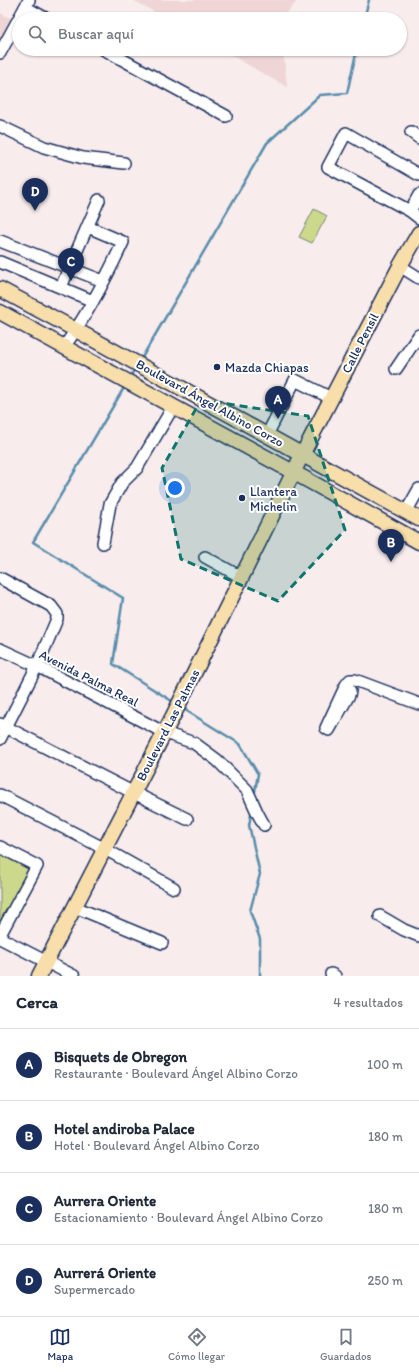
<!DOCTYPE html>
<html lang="es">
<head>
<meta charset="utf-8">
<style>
	:root { --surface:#fff; --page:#f6f6f7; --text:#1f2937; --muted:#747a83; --line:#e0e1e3; --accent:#1b2f5e }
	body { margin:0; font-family:Itim,sans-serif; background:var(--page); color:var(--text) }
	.you { position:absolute; left:175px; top:488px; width:14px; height:14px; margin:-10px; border:3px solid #fff; border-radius:50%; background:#1a73e8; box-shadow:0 0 0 6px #1a73e833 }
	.badge { display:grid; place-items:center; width:26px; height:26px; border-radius:50%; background:var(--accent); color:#fff; font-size:13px; font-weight:700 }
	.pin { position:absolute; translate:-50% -33px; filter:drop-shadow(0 1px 2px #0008) }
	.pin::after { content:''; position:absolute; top:21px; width:14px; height:12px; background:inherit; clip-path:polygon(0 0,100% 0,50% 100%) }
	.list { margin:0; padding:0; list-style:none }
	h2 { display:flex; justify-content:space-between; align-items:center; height:52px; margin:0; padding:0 16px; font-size:17px }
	h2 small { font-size:13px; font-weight:400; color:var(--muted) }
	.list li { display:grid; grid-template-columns:26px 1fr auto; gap:12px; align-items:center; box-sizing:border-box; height:72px; padding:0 16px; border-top:1px solid var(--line) }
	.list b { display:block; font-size:15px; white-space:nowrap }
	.list p { margin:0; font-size:13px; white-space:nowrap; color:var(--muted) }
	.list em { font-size:13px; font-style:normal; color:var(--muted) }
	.icon { flex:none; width:22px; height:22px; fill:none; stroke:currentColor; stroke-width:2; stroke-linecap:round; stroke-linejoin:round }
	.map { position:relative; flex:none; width:419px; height:976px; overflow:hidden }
	.search { position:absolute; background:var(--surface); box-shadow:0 1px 3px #0004; left:12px; right:12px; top:12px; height:44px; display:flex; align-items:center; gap:10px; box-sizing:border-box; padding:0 14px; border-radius:22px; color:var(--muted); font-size:15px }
	.sheet { height:340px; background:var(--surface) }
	nav { display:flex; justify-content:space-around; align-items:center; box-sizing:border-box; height:56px; border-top:1px solid var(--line); background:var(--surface); font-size:11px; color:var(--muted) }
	nav a { display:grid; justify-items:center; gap:2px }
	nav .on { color:var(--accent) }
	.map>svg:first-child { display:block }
</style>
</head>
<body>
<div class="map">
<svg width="419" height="976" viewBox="0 0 419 976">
	<rect width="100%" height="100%" fill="#f8ecec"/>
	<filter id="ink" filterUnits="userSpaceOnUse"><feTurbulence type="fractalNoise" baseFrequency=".025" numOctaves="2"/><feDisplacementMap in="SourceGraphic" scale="8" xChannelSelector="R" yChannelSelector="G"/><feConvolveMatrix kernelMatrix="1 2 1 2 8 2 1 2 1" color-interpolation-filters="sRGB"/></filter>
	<g filter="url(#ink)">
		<path fill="#efd5d5" d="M133,0h165l-17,19h-114z
			M0,13l13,7 -13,22z
			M220,49h63l4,38z"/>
		<path fill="#ccd88c" stroke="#748475" d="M314,209l13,7 -15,27 -13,-6z
			M0,854l32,17 -32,56z"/>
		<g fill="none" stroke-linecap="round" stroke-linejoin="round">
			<path stroke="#588dac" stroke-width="2.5" d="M364,19l5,-19
				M140,361l127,-218 53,-48 27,-2 10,-44
				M130,378l5,-10
				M125,386l-92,156 90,56 -10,66 62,39
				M182,708l58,36 18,30 -4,23
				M252,810l-3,15 11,49 -10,37 10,28v37"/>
			<defs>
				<path id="minor" d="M25,7l22,12
					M103,49l123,67
					M0,53l29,-53
					M0,126l44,21 39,11 41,5
					M411,132l8,6
					M419,175l-73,-42 -18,34 82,44 9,7
					M410,211l9,-16
					M0,241l103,40
					M0,262l93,39
					M400,266l19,12
					M61,287l38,-87
					M64,347c23,-32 42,-68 59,-105l-35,-15
					M396,369l23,-34
					M267,435l28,-55 36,18
					M406,512l13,-23
					M103,543l7,-39 12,-21 15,-15 36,-61
					M205,557l36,20
					M0,578l51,28 6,8v5l-20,47 -37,73
					M0,649l37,17 128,67 29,10 23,17 30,30 10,22 7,13
					M346,685l4,6 -1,4 -20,35 -3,-2 20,-43 4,-5h5l64,24
					M0,724l134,69 53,26
					M0,795l105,54 69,39
					M0,847l37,19 -37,69
					M75,907l87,36
					M380,916l24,14 15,6
					M0,938l74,38
					M331,974l4,2"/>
				<path id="major" d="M0,289l76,41 343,189
					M0,312l293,160 126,70
					M39,976l134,-260 129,-261 98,-189 19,-33"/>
			</defs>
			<use href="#minor" stroke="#1b2f5e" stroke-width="14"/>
			<use href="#major" stroke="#1b2f5e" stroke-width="17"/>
			<use href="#minor" stroke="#fff" stroke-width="11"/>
			<use href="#major" stroke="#f8deab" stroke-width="14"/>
		</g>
	</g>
	<path fill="#0f766e" fill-opacity="0.2" stroke="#0f766e" stroke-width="3" stroke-dasharray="8 5" stroke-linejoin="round" d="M201,400l107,16 37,114 -67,71 -97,-42 -19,-91z"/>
	<g fill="#1b2f5e" stroke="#fff" stroke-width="1.5">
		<circle cx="217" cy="367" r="4"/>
		<circle cx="242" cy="498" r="4"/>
	</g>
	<g text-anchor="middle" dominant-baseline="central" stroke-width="4" stroke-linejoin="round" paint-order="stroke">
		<g font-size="13" fill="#1b2f5e" stroke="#fff">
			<text transform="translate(360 343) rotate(-63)">Calle Pensil</text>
			<text transform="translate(210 403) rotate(29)">Boulevard Ángel Albino Corzo</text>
			<text transform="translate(89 678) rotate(27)">Avenida Palma Real</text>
			<text transform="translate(168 725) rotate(-63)">Boulevard Las Palmas</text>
		</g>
		<g font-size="13" fill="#1b2f5e" stroke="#fff" text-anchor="start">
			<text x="225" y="367">Mazda Chiapas</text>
			<text x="250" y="491">Llantera<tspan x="250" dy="15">Michelin</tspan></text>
		</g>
	</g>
</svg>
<div class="you"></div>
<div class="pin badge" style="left:278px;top:419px">A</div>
<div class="pin badge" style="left:391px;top:562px">B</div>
<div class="pin badge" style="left:71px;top:281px">C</div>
<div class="pin badge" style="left:35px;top:211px">D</div>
<div class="search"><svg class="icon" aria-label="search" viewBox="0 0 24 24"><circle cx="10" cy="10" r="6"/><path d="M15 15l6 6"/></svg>Buscar aquí</div>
</div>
<section class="sheet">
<h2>Cerca<small>4 resultados</small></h2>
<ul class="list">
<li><span class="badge">A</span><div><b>Bisquets de Obregon</b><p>Restaurante · Boulevard Ángel Albino Corzo</p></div><em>100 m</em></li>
<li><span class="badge">B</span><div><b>Hotel andiroba Palace</b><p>Hotel · Boulevard Ángel Albino Corzo</p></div><em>180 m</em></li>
<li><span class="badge">C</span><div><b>Aurrera Oriente</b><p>Estacionamiento · Boulevard Ángel Albino Corzo</p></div><em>180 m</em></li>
<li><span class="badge">D</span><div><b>Aurrerá Oriente</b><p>Supermercado</p></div><em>250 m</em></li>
</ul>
</section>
<nav>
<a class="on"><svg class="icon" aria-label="map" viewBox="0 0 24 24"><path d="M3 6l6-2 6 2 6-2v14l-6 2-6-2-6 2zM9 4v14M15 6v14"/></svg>Mapa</a>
<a><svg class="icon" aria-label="directions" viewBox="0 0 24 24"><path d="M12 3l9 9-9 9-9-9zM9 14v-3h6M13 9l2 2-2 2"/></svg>Cómo llegar</a>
<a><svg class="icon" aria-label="saved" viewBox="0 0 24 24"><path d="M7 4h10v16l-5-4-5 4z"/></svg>Guardados</a>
</nav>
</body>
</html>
